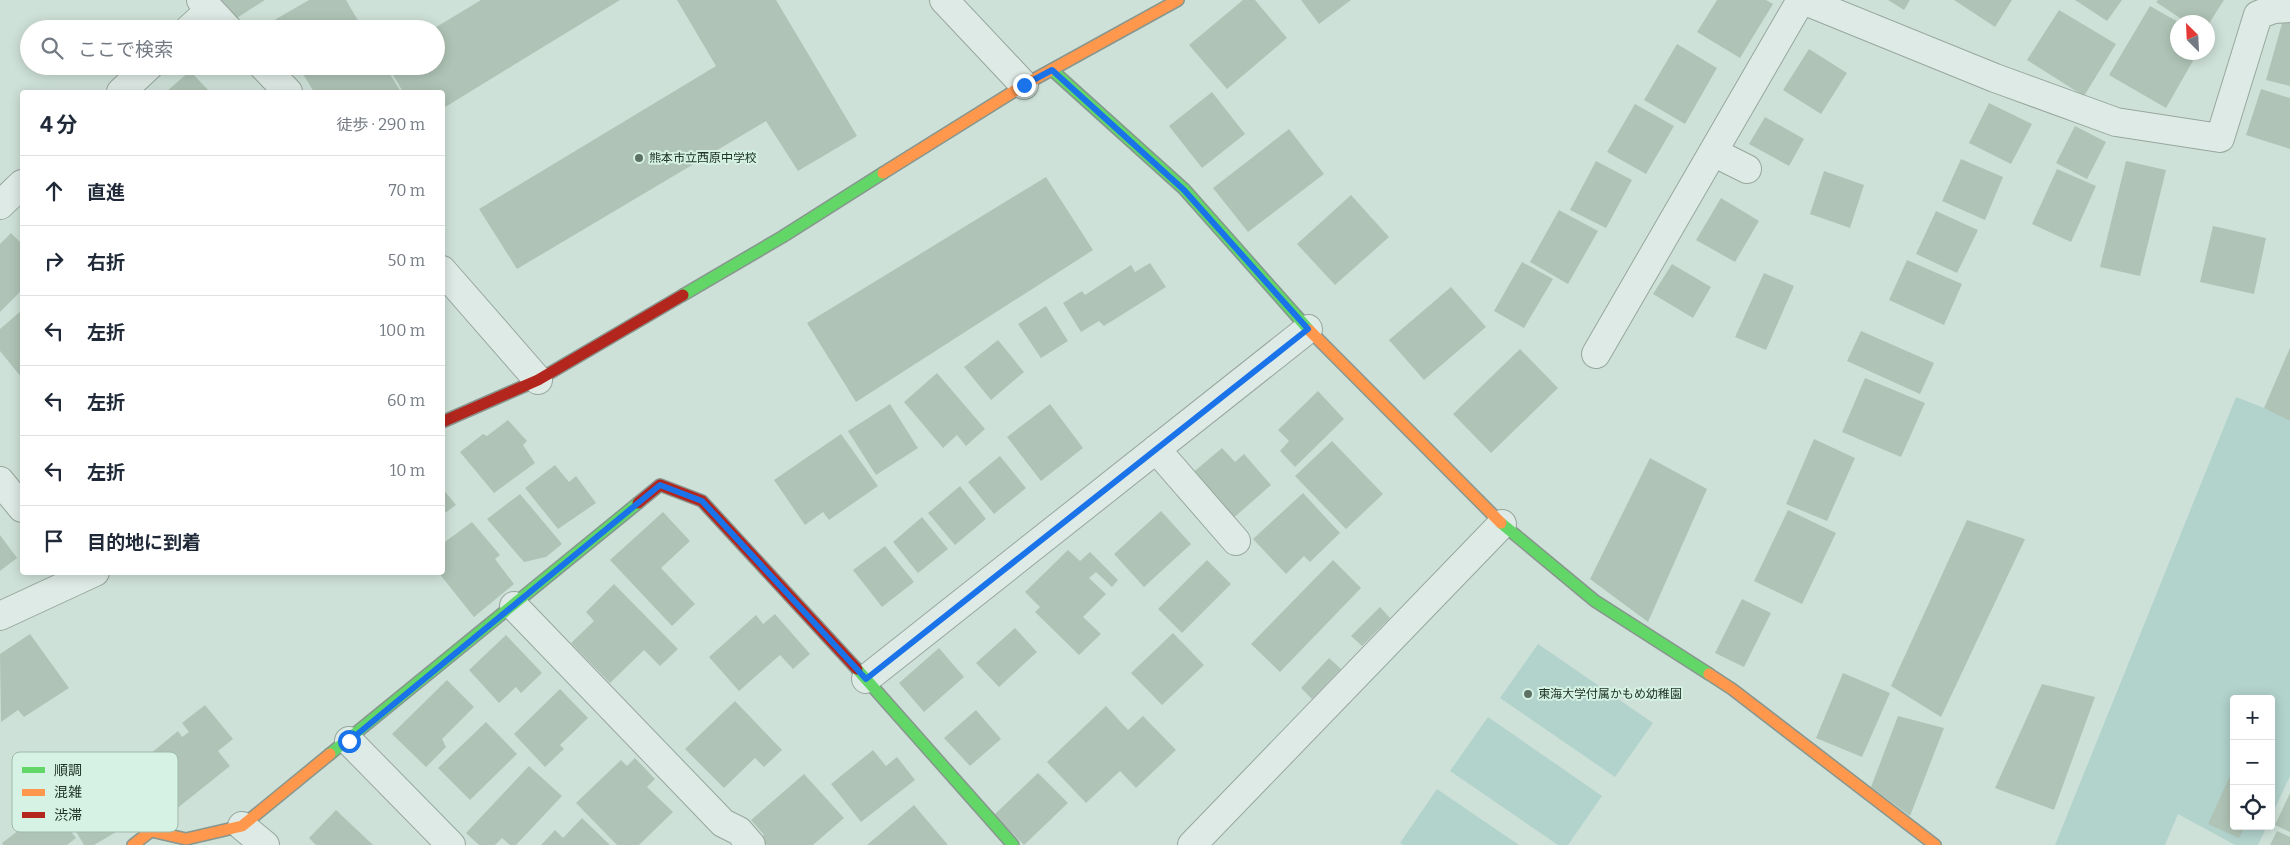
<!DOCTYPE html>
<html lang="ja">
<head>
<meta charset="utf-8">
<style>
	:root { --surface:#fff; --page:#f2f2f3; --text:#1f2937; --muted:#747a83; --line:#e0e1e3 }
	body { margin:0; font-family:Bitter,"Noto Sans JP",serif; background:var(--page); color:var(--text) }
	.controls { position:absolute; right:15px; bottom:15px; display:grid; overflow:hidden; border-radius:5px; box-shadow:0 2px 12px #0003 }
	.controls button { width:45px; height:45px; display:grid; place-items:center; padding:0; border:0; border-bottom:1px solid var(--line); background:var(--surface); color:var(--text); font:25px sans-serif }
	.compass { position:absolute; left:2170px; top:15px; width:45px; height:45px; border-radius:50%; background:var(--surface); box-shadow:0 2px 12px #0003; rotate:336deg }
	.stop { position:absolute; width:15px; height:15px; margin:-11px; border:4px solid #1a73e8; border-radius:50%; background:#fff }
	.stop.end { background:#1a73e8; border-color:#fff; box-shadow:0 1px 5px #0008 }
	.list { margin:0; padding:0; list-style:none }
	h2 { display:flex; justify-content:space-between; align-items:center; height:65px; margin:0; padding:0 20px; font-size:21px }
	h2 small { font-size:16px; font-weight:400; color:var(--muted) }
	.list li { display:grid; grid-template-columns:32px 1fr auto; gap:15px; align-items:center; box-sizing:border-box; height:70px; padding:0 20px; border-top:1px solid var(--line) }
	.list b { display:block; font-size:19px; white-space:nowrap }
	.list em { font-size:16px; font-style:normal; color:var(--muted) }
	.icon { flex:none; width:28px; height:28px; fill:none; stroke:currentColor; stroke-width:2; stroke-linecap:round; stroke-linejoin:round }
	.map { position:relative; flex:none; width:2290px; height:845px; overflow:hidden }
	.search { position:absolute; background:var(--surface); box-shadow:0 2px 12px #0003; left:20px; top:20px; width:425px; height:55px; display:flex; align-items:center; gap:12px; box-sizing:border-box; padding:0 18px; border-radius:28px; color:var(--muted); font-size:19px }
	.panel { position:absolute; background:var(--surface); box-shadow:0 2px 12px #0003; left:20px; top:90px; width:425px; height:485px; border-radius:5px }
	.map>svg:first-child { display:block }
</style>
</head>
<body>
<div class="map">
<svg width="2290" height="845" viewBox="0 0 2290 845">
	<rect width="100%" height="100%" fill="#cee1d8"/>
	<path fill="#b2d2cc" d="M2236,397l54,21v358l-19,41v-118h-37v127h33l-9,19h-23l-57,-31 -13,31h-110z
		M1538,644l115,79 -38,54 -115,-79z
		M1488,717l114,79 -34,49h-10l-108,-74z
		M1437,789l82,56h-116l-3,-2z"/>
	<path fill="#afc4b6" d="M216,0h49l-36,23z
		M309,0h37l17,29h-88l-4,-7z
		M481,0h139l-178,109v-17h-39l-15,-26h48v-37h-3z
		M677,0h99l81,136 -59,35 -32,-50 -249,148 -38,-60 237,-143z
		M1243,0h12l32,38 -60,51 -38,-44z
		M1301,0h50l-32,24z
		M1717,0h49l7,4 -33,54 -43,-26z
		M1888,0h22l-6,10z
		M1954,0h58l-17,27z
		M2075,0h47l-15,21z
		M2158,0h66l-16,25v-3h-22l-30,-20z
		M2150,6l28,16v30h20l-32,56 -57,-33z
		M2059,10l57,34 -32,52 -57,-36z
		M2283,20l7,2v64l-24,-6z
		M1677,44l40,24 -32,56 -41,-24z
		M1809,49l38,24 -26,41 -38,-24z
		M298,66h87l16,26h-87z
		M190,71l20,21h-44z
		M2261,89l29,9v51l-44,-14z
		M1212,92l33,42 -43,34 -33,-42z
		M1989,103l43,21 -21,40 -42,-21z
		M1635,104l39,22 -28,48 -39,-22z
		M1765,117l39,22 -15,27 -40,-22z
		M2075,126l31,16 -19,37 -31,-16z
		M1289,129l35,45 -76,58 -35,-44z
		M1961,159l42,18 -18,43 -43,-19z
		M1596,161l36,19 -26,48 -36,-18z
		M2126,161l40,9 -26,106 -40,-9z
		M2057,169l39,17 -25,56 -39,-18z
		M1824,171l40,14 -14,43 -40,-14z
		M1046,177l47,73 -237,152 -49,-79z
		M1351,195l38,42 -54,48 -38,-41z
		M1721,198l38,23 -24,41 -39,-22z
		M1559,210l39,21 -30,53 -38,-22z
		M1936,211l42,19 -21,43 -41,-19z
		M2213,226l53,12 -12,56 -54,-12z
		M11,233l11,11v46l-22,22v-68z
		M1907,260l55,24 -18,41 -55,-25z
		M1522,262l31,17 -29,49 -30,-17z
		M1150,263l16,24 -62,39 -5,-5 -18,11 -18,-29 19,-12 3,4 46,-30 4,7z
		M1672,264l39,23 -18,31 -40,-24z
		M1764,273l30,13 -28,64 -31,-13z
		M1451,287l35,40 -62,53 -35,-40z
		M1046,306l22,35 -27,17 -23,-34z
		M22,310v68l-22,-27v-22z
		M1861,331l73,32 -14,31 -73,-33z
		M998,340l26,32 -33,28 -27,-33z
		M2290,348v73l-26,-13z
		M1520,349l38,39 -67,65 -38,-39z
		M937,373l48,56 -19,17 -9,-11 -14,13 -39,-46z
		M1865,378l60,25 -24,54 -59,-25z
		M1318,391l26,28 -49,48 -15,-16 9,-10 -11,-11z
		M890,404l28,44 -42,27 -28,-44z
		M1050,404l33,44 -42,33 -34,-44z
		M508,420l19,21 -4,4 12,18 -41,30 -34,-41 23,-18 4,2z
		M841,434l37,52 -49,34 -6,-8 -18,13 -31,-45z
		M1814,439l41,19 -28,63 -41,-17z
		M1332,441l51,53 -37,35 -51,-53z
		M1222,448l13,14 9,-8 27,31 -41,36 -40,-46z
		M1000,456l26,32 -32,26 -26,-32z
		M1650,458l57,31 -59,133 -58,-43z
		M555,465l14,17 7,-6 20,27 -38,26 -33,-41z
		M960,486l26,33 -31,26 -27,-32z
		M442,488l14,17 -14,10z
		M1303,493l37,40 -30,29 -6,-6 -18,18 -33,-35z
		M520,494l42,50 -16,13 -22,5 -37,-43z
		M1788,510l48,23 -34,71 -48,-23z
		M1161,511l30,33 -47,43 -30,-33z
		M663,512l27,29 -29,27 34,36 -23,22 -62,-66z
		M922,517l26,32 -30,24 -25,-31z
		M1967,520l58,19 -84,178 -50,-31z
		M472,522l28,33 -5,4 19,25 -40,33 -36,-45h4v-28z
		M0,535l17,23 -17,13z
		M885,546l29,36 -32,25 -29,-37z
		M1068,550l12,11 10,-9 28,28 -6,7 -16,-15 -7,6 17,16 -23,23 18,17 -22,21 -44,-43 5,-5 -15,-15z
		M1207,560l24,24 -49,49 -24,-24z
		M1333,560l28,28 -81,84 -29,-28z
		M614,584l64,65 -18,17 -16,-16 -34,33 -39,-40 23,-22 -8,-9z
		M1742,599l29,14 -27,54 -29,-14z
		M1380,607l10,11 -28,28 -11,-10z
		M775,614l35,40 -17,15 -13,-14 -41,36 -30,-34 47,-42 7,9z
		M1015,628l22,24 -38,35 -23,-24z
		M1173,633l31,32 -42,40 -31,-32z
		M30,634l39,54 -45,29 -6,-7 -17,12 -1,-68z
		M506,635l36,38 -21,20 -5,-6 -17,16 -30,-33z
		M939,648l25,29 -40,35 -25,-29z
		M1329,658l12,11 -29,30 -11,-11z
		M1843,673l47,20 -28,64 -46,-19z
		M447,680l27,27 -32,32 4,8 -20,20 -34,-33z
		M2042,684l53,13 -41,113 -59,-22z
		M560,689l28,29 -28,27 4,4 -19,18 -31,-33z
		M735,701l47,49 -18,17 -9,-9 -31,30 -39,-39z
		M205,705l28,34 -15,12 12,15 -60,48 -37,-46 45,-37 4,6 7,-5 -7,-9z
		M1106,706l22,24 15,-14 33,34 -40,38 -16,-17 -34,32 -39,-41z
		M976,710l25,29 -31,27 -26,-28z
		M1898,716l46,12 -34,88 -39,-29z
		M486,722l31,32 -47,46 -32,-32z
		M873,750l13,16 11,-9 18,23 -54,42 -30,-38z
		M635,758l20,21 -8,8 26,25 -34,33h-22l-41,-42 45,-43 6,6z
		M529,766l33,30 -46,49h-6l-8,-7 -7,7h-16l-13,-12z
		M2234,767v59h11l-6,12 -31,-14z
		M1038,773l30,30 -44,42 -30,-30z
		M804,774l40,44 -31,27h-49l-5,-5 5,-5 -13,-15z
		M108,781l25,41 -39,23h-10l-22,-37z
		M2290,793v39l-15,-7z
		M914,805l34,40h-81z
		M54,810l22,28 -9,7h-64l-1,-2 21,-16 3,4z
		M336,810l37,35h-57l-7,-7z
		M582,818l28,27h-69l14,-15 8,8z
		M2277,831l13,6v8h-20z"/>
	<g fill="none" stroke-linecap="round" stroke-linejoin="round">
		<defs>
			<path id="street" d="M201,0l27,29
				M944,0l80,85
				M1803,0l192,78 121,44 104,16 38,-123 16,-6 16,-1
				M189,29l21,-19
				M263,66l25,26
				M121,92l28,-26
				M1713,152l34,17
				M0,205l22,-21
				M442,270l96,110
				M1596,354l205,-354
				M1156,449l80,92
				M0,481l22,27
				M514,606l209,217 16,8 12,14
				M0,616l95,-44
				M866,679l442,-350
				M349,741l102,104
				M242,826l23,19
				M1192,845l310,-321"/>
			<path id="fast" d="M1052,70l132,119 125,141
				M683,295l99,-58 101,-64
				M1501,523l94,78 114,73
				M857,669l156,176
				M330,754l308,-251"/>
			<path id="slow" d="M883,173l141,-88 154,-85
				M1309,330l192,193
				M1709,674l23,15 203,156
				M133,845l18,-14 35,8 56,-13 88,-72"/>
			<path id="jam" d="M442,422l96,-42 145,-85
				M638,503l22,-18 42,16 155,168"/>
		</defs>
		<use href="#street" stroke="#97a79e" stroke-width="30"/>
		<use href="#fast" stroke="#87968e" stroke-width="14"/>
		<use href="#slow" stroke="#87968e" stroke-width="14"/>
		<use href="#jam" stroke="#87968e" stroke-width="14"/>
		<use href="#street" stroke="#deeae5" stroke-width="28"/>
		<use href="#fast" stroke="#63d668" stroke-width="11"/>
		<use href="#slow" stroke="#ff974d" stroke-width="11"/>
		<use href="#jam" stroke="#b3261e" stroke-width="11"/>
	</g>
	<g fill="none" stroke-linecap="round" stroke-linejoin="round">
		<path stroke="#1a73e8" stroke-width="6" d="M349,741l311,-256 42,16 164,178 442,-350 -124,-139 -132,-120 -28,15"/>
	</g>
	<g fill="#5d7164" stroke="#d5f2e4" stroke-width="2">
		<circle cx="639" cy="158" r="5"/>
		<circle cx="1528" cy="694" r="5"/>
	</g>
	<g text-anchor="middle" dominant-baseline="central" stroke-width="4" stroke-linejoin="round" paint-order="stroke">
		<g font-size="12" fill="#203526" stroke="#d5f2e4" text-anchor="start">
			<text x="649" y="158">熊本市立西原中学校</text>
			<text x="1538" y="694">東海大学付属かもめ幼稚園</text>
		</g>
	</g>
	<rect x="12" y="752" width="166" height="80" rx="8" fill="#d5f2e4" stroke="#9fb9ab" stroke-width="1"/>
	<rect x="22" y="767" width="23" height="6" fill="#63d668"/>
	<rect x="22" y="789" width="23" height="7" fill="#ff974d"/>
	<rect x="22" y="812" width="23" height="6" fill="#b3261e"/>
	<g font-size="14" fill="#203526">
		<text x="54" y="775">順調</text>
		<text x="54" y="797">混雑</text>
		<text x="54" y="820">渋滞</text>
	</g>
</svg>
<div class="controls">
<button>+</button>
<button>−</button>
<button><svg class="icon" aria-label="locate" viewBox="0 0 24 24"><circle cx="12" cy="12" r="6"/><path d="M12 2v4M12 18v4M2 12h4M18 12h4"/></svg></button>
</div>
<svg class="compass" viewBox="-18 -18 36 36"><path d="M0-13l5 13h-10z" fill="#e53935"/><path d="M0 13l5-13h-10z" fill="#747a83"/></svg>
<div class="stop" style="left:349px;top:741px"></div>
<div class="stop end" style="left:1024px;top:85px"></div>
<div class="search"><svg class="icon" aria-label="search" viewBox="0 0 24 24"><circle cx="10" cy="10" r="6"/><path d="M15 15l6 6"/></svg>ここで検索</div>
<section class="panel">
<h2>4 分<small>徒歩 · 290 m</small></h2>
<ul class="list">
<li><svg class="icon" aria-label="ahead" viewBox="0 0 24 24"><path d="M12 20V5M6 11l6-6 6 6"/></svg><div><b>直進</b></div><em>70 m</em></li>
<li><svg class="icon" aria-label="right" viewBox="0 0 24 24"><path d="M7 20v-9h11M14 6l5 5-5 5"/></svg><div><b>右折</b></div><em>50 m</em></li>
<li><svg class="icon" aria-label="left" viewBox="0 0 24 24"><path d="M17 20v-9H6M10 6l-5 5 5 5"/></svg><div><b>左折</b></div><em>100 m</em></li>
<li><svg class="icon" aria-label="left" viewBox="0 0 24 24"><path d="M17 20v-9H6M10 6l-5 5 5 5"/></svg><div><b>左折</b></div><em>60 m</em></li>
<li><svg class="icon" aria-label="left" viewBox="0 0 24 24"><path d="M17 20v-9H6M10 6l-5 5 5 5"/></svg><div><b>左折</b></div><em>10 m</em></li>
<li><svg class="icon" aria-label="arrive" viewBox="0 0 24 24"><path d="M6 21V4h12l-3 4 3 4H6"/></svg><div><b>目的地に到着</b></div></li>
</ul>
</section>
</div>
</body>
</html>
